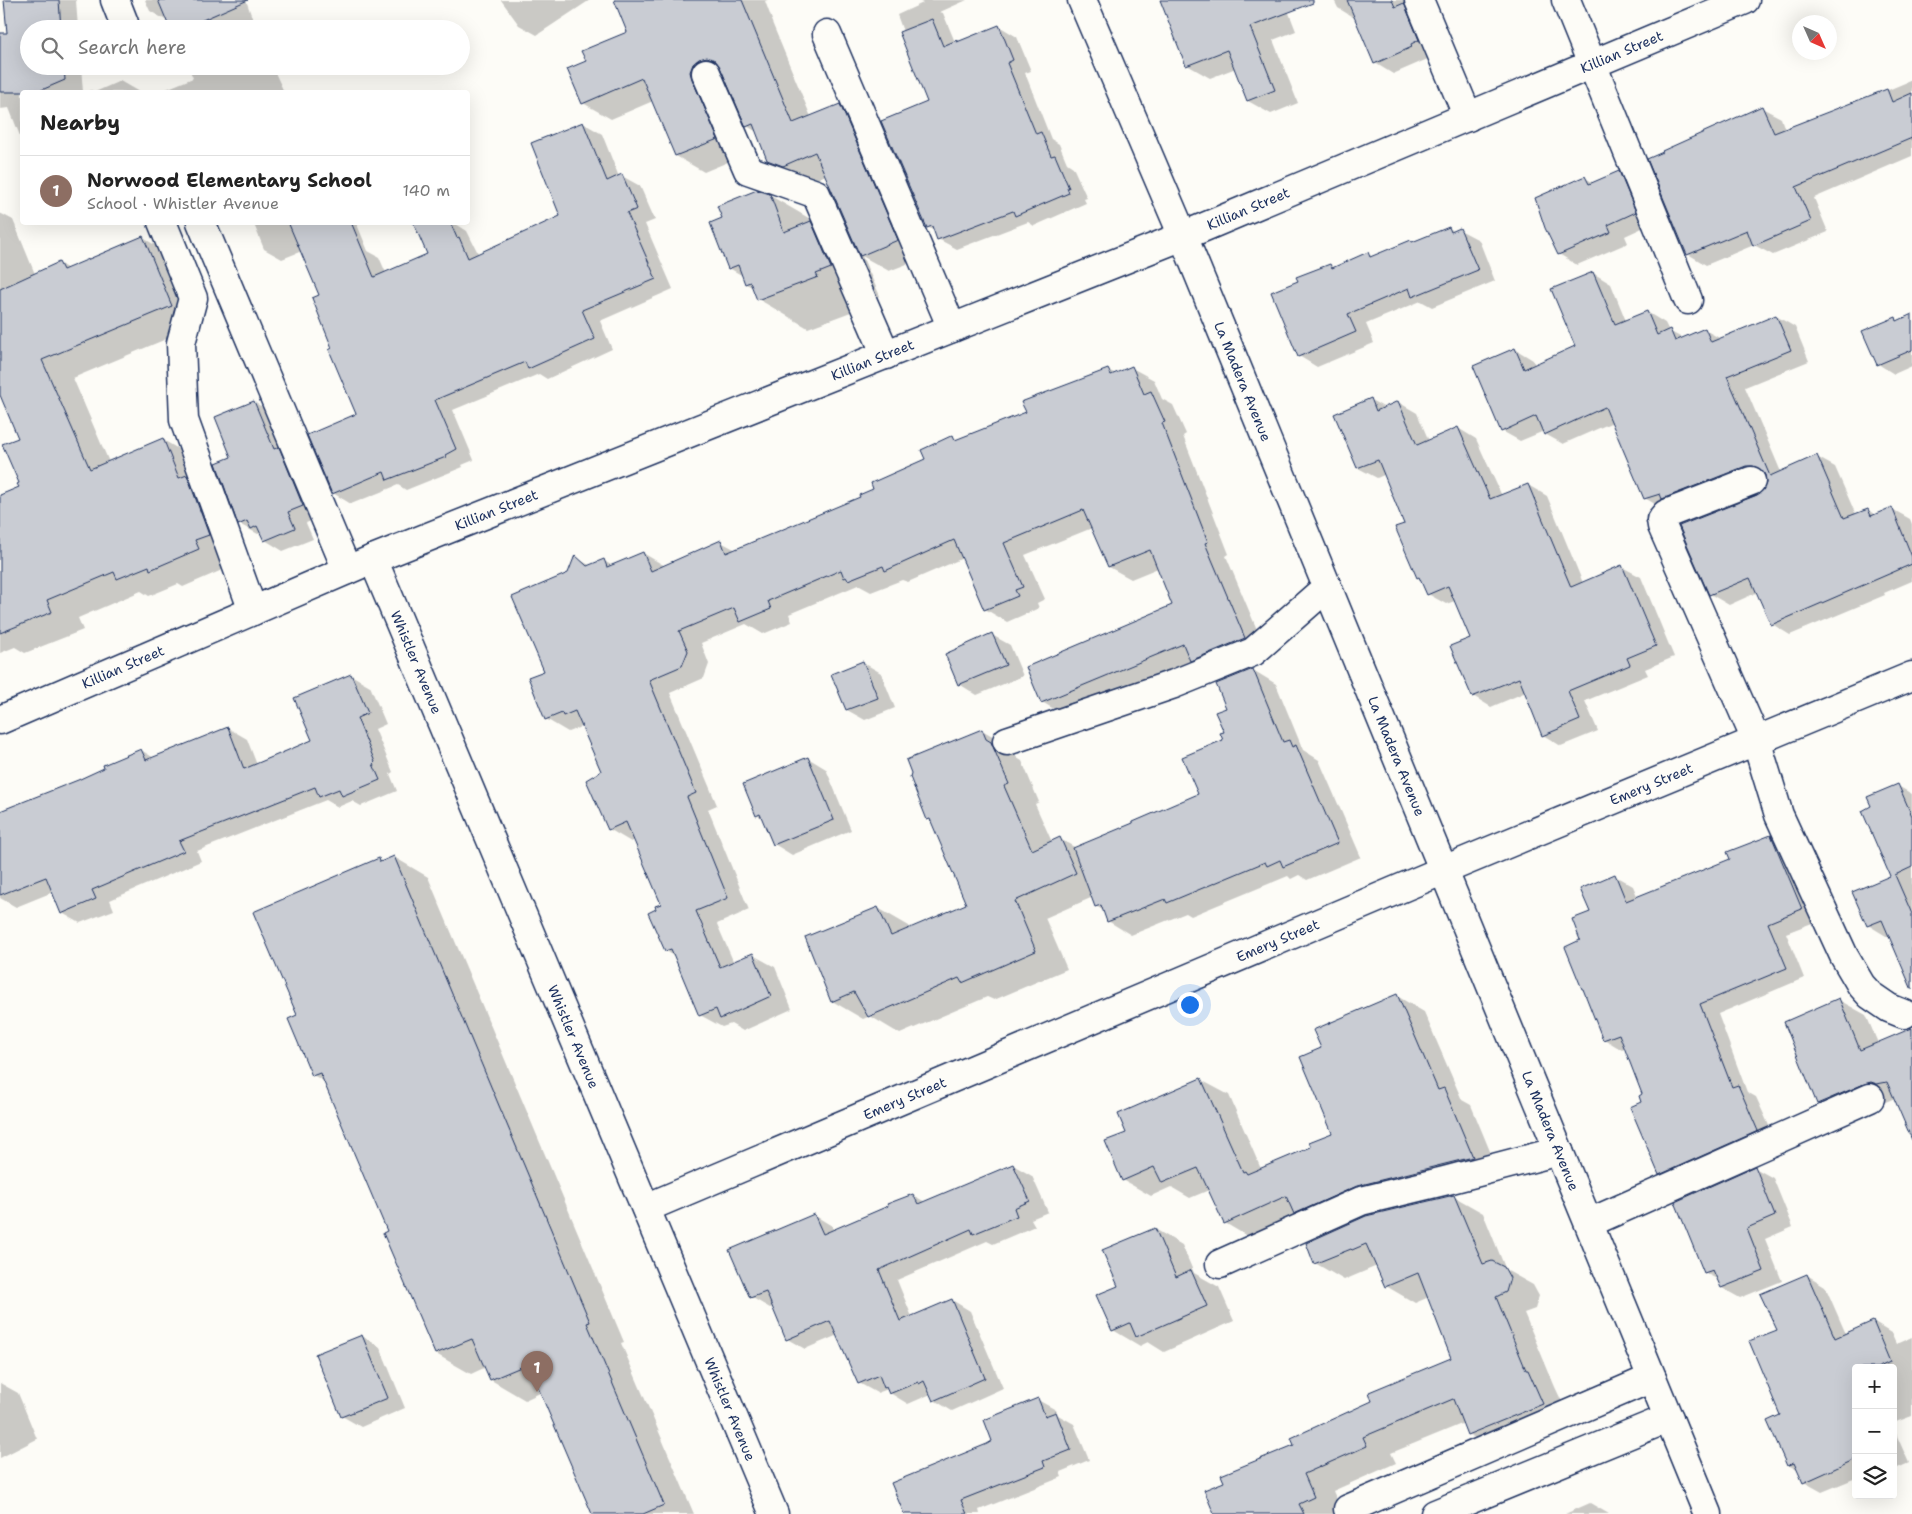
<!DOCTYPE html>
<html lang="en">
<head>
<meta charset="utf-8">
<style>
	:root { --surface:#fff; --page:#f2f2f2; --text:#222; --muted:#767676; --line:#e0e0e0; --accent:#c8321e }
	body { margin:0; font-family:"Shantell Sans",sans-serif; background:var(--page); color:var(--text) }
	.controls { position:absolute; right:15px; bottom:15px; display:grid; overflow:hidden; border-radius:5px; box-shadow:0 5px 20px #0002 }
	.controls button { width:45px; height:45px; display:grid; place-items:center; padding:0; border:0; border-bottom:1px solid var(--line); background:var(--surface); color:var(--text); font:25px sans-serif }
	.compass { position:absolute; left:1792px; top:15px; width:45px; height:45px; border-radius:50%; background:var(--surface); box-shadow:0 5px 20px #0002; rotate:135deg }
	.you { position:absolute; left:1189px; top:1004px; width:18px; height:18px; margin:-12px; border:4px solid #fff; border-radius:50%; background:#1a73e8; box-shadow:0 0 0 8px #1a73e833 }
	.badge { display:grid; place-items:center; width:32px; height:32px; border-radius:50%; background:var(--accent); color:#fff; font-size:16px; font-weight:700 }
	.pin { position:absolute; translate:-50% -41px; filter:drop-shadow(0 1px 2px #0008) }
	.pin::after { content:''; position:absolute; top:26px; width:18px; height:15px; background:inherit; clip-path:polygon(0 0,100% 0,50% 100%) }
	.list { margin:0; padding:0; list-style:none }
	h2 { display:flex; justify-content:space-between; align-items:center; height:65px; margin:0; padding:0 20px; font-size:21px }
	h2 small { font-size:16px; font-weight:400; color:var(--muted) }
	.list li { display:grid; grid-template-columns:32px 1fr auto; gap:15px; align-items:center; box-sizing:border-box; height:70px; padding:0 20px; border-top:1px solid var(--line) }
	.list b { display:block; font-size:19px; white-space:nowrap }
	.list p { margin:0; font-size:16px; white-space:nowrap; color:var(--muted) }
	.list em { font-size:16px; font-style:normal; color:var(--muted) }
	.icon { flex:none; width:28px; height:28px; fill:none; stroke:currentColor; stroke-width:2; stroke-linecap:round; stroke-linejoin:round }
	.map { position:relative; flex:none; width:1912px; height:1514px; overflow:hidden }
	.search { position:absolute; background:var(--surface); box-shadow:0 5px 20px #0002; left:20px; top:20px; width:450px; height:55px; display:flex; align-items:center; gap:12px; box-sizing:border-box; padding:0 18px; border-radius:28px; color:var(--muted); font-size:19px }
	.panel { position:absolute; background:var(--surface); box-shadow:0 5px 20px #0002; left:20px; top:90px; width:450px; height:135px; border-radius:5px }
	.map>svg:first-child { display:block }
</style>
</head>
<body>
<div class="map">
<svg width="1912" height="1514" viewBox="0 0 1912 1514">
	<rect width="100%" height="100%" fill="#fdfcf7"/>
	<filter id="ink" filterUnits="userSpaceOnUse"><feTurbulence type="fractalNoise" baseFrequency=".02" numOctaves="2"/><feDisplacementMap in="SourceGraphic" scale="10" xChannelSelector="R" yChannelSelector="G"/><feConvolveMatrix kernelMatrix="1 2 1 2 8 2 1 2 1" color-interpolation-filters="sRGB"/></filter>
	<g filter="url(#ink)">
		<path fill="#0003" d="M5,0h71l2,29h-49v37h52l2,26h-61v49l-13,-33 -9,1v-75h8z
			M145,0h101l10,29h-84l-3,-7 -19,-11z
			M501,0h89l-53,35 -18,-10z
			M615,0h153l-3,1 7,19h-1l40,97 29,-12 28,17 57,135 -36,14 -27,-15 18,40 -15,6 2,4 -59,22 -50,-29 -4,-11 -8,-4 -3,-8 -14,-8 40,-73 50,29 2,5 38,22 -33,-76 -14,6 -15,-5 -29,-17 -11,-27 -10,-6 -21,-49 -5,3 24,75 -41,17 -28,-16 -23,-55 -42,18 -28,-16 4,-41 42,-30z
			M917,0h50l-27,12 3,1 12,29 4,1 40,-17 18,11 14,34 -6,2 26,66 8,5 8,19 6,4 14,31 -3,1 2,4 -52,23 -6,-4 -71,27 -19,-10 -2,-7 -8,-5 1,-124 -32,-88 26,-12z
			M1160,0h124l12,31 -23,9 25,63 -27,11 -23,-13 -12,-33 -26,10 -23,-13z
			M1334,0h71l25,58 -37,16 -18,-11 -19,-44 -18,-11z
			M188,66h84l12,26h-125l34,-14z
			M1912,80v76l-98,42 14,34 -55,23 -19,-10 -48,20 -18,-11 74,-146 19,10 4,12 58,-21z
			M120,81l19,11h-54l6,-2 4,2z
			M583,123l19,11 17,43 3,-1 18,10 15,34 -10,4 28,65 -73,32 12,28 -65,30 -8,-5 -86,36 21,50 -12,5 1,2 -57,23 -8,-5 -47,19 -18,-11 24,-78 -23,-66 -13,-53 -19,-45 -20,8 -18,-10 -11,-27h103l12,29 11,6 7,16 43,-18 14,-33h10l14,9 12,24 83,-38z
			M1619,172l18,11 16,40 -28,13 3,7 -51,22 -18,-11 26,-76 9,5z
			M0,213l13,7 22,54 24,-11 9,6 75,-31 31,18 28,68 -129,54 36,84 54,-22 31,18 35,109 -46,20 -5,-3 -29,12 -8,-5 -63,27 5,12 -58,23 -10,-6 -15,6v-156l20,-9 -1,-50 -19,-46z
			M1449,228l6,4 5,-2 19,10 16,41 -63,26 -11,-6 -55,23 8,19 -57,24 -18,-11v-75l31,-16 5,3 33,-14 5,3 38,-16 3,2z
			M1593,273l18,11 15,37 21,-9 18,11 4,8 15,8 21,-9 16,9 55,-23 19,11 14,34 -64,26 36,85 36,-15 18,10 21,48 12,-5 8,5 16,-6 18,10 2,5v57l-28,12 1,2 -95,40 -18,-11 -14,-32 -29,13 -19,-11 48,-98 6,-5 4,-8 -1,-7 -86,33h-18l-18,-11 -32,-76 -50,22 -18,-10 -1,-3 -24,10 -18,-10 13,-82 18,11 2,5 42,-19z
			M1912,316v50l-18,8 -16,-10 18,-45 4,2z
			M1132,368l22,12 8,19 11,6 13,29 -3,2 46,118 -3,2 40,95 -53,22 -20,-12 -129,54 -22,-13 131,-97 -15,-37 -27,11 -22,-12 -17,-39 -67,27 20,44 -8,4 2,5 -32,14 -22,-13 -22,-51 -55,24 -6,-2 -31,12 -13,-7 -69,29 3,8 -29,12 -17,-10 -45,19 8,21 -5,14 -34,15 47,112 -9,4 41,101 -32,14 17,39 19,-8 22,12 17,42 -49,22 -12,-7 -9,3 -22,-12 -24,-58 -10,-6 -9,-41 6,-6 -28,-64 -4,2 -22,-13 -7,-57 -19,-46 -15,6 -22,-13 -1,-47 24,-98 6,-17 16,9 13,-5 9,5 30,-13 22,13 56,-24 15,8 126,-53 64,-37 27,-23 6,3 68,-27 81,-43 8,4z
			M1371,400l14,8 13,-6 19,11 12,28 29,-13 18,11 26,57 26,-11 19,11 36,87 39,-16 19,10 33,80 -29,12 3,6 -63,26 13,30 -37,15 -18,-11 -17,-43 -35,15 -18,-11 -2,-58 -16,-37 -9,3 -18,-10 -6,-15 -4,-2 -13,-53 -19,-50 -9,4 -19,-10 -22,-53z
			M254,402l18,11 49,104 -15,6 7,16 -30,12 -18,-11 -4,-7 -3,1 -19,-10 -6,-67z
			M992,635l18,10 13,31 -46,19 -18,-11z
			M862,662l19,11 14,35 -30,12 -18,-10 -14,-36z
			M1253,670l23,14 27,66 16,10 42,97 -54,23 -8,-5 -8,4 -3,-3 -97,40 -5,-3 -55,22 -23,-14 -4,-10 -8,-5 -3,-9 -48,21 22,51 -73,31 -7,-3 -87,37 -30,-18 -7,3 -31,-18 46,-93 31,18 1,3 58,-24 -35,-83 -5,-3 54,-89 31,18 4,10 5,3 17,41 -4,2 17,38 8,-3 16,9 123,-53 25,-54 3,-33z
			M351,675l19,11 16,38 -11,5 18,43 -3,2 7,17 -36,15 -9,-5 -14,6 -12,-7 -129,51 4,10 -91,39 4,10 -34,13 -18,-10 -9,-21 -37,15 -16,-9v-86l78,-31 63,-31 13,8 74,-30 19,11 10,26 57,-24z
			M808,758l18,11 25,61 -59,25 -18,-11 -10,-25 -7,-4z
			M1898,786l14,8v193l-21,-48 -23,-14 24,-48 -19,-70z
			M1771,837l18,10 31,73 -34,13 18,45 -86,36 29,78 9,5 20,44 -98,43 -18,-10 -17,-71 1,-8 -18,-47 -4,2 -18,-11 -22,-98 9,-29 24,-36 18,10 5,12 94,-39z
			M394,857l34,20 196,465 -3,1 73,171h-100l-52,-122 -17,8 -34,-20 -5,-13 -15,7 -35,-20 -51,-121 3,-1 -63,-150 -12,-7 -14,-59 80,-156 4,2z
			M1397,996l27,16 38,88 9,5 28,68 -247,66 -27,-16 -16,-33 -19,8 -19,-11 -20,9 -28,-16 4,-47 74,-53 28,15 32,74 52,-21 21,-15z
			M1839,1000l27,15 12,28 34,-14v108l-17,-39 -50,21 -27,-16 -33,-80z
			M1013,1165l19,11 16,36 -17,7 4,7 -42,18 -6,-3 -90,39 15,37 40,-17 18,11 33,77 -51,23 -18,-11 -3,-6 -23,10 -18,-11 -2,-4 -11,4 -18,-10 -21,-48 -33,14 -18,-10 -14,-32 -3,1 -19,-11 63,-82 18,11 2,4 79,-35 12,7z
			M1755,1168l18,10 20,49 -28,12 17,42 -42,17 -18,-10 -3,-8 -14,-7 -29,-70z
			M1453,1196l30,17 23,57 27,15 6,11 -4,13 -11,4 31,74 16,34 -73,30 -30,-17 -4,-11 -73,30 5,10 -63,28 10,23h-128l80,-69 158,-86 -24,-62 -14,6 -29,-17 -9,-20 -33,14 -29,-17z
			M1155,1229l27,16 12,28 25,14 15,34 -70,31 -16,-10 -8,4 -27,-16 7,-44z
			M1807,1275l18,11 21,48 27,-12 18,11 5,11 16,-7v79l-19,7v-55h-37v110l-34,14 -18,-10 -5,-11 -11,-6 -6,-49 -4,-86z
			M362,1336l18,11 25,61 -44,19 -19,-11z
			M0,1383l18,10 19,46 -37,19z
			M1038,1400l18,10 2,5 16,9 15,36 -29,12 2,5 -83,33 1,4h-75l89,-72z
			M1893,1427l16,36 -16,7z
			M1590,1503l19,11h-44z"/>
		<path fill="#c9ccd3" stroke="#1b2f5e" d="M4,0h55l2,29h-32v37h35l1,14 -28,12h-37v-59h7z
			M158,0h90l-50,22 3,7h-31z
			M614,0h128l51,123 47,-19 58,136 -38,16 -45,-104 -32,14 -16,-6 -14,-36 -7,3 -26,-60 -5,-7 -8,-3 -8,2 -6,5 -3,8 2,7 26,60 -43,17 -33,-78 -60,26 -15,-35 19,-8 -5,-10 46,-19z
			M1160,0h153v3l-63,24 25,63 -28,11 -20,-51 -41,16z
			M1347,0h45l3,7 9,-4 15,37 -8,4 1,3 -38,17z
			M932,19l11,27 14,-6v2l42,-17 14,35 -6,3 29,71 5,-2 10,24 4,-1 14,33h-2l2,5 -54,23 -2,-5 -76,29 -5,-14 -5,2 -46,-107 46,-19 -28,-70z
			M1887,89l5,13 20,-9v45l-116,49 15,34 -58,25 -6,-16 -60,25 -40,-96 16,-7 -1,-1 100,-45 12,27z
			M583,122l24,59 15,-7 15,35 -10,4 29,66 -74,31 13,29 -67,30 -3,-7 -90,38 21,49 -11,6 1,2 -59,23 -3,-8 -52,22 -25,-59 49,-21 -27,-64 3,-2 -20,-50 7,-3 -31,-73h63l23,55 53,-23 -14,-32h37l7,16 2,-1 9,21 92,-42 -29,-73z
			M1619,171l17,41 -28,13 3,7 -53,23 -13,-27 -10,-30 50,-22 4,8z
			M757,190l13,4 14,38 27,-11 20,47 -15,6 2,3 -61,23 -7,-18 -5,2 -7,-19 -10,4 -18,-46 12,-5 -5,-12z
			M1449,227l2,5 9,-4 18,42 -66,27 -3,-9 -61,26 8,18 -58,25 -27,-65 27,-11 -2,-4 34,-13 2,4 36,-16 2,5 41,-17 1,2z
			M143,236l29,70 -130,54 48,109 73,-31 16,40 8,-3 22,60 -14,5 4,9 -49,21 -1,-4 -32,13 -3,-7 -67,28 5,12 -52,21v-138l19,-8 -2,-3 2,-1 -17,-39 16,-6 -18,-43v-106l59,-27 4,8z
			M1593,272l22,52 32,-13 10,24 13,-6 5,12 30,-13 6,14 65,-27 15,35 -64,26 43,100 47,-21 27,63 24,-9 3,7 21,-9 20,50v7l-141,61 -21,-47 -41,17 -30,-69 78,-31 6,-5 3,-7 -1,-8 -5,-6 -7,-3h-7l-84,33 -2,-5 -16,5 -39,-92 -61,28 -8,-19 -35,16 -28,-66 42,-18 9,21 51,-23 -24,-57z
			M1912,314v36l-35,15 -15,-34 34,-14 1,4z
			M1132,366l12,28 7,-3 14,31 -3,1 46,119 -3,1 40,95 -55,23 -7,-17 -142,59 -15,-36 146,-62 -22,-55 -42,17 -25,-57 -79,33 19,44 -8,3 3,6 -34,14 -30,-70 -69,31 -2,-5 -35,14 -2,-3 -2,1 -3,-8 -73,31 3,8 -31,13 -6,-14 -55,23 9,20 -6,15 -33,14 47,113 -9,4 41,101 -32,13 24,56 33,-14 18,43 -51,23 -4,-10 -17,7 -28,-67 -6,2 -17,-38 8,-4 -1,-3 6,-2 -35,-82 -18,8 -22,-50 15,-9 -26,-60 -12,5 -1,-3 -17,7 -17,-43 16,-6 -32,-74 56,-24 7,-18 12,11 17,-7 3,8 36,-15 8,19 70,-31 5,13 134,-56 -1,-2 14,-6 -2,-6 54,-24 -4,-9 32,-15 2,5 71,-28 -5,-10 87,-33 3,6z
			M1371,398l5,13 22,-10 19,44 41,-18 32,72 38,-15 43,103 51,-22 34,81 -29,12 3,7 -62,26 12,29 -38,16 -23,-58 -47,19 -22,-51 20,-8 -22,-52 -21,9 -8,-18 -2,1 -22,-51 9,-3 -26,-64 -21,8 -23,-54z
			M254,401l20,48 5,-2 24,59 -15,6 7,16 -31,13 -7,-15 -6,3 -4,-8 -9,4 -22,-62 15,-6 -16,-40z
			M992,633l14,32 -48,20 -13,-31z
			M863,661l15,37 -32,12 -15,-36z
			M1253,669l30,73 6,-2 3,7 4,-2 42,98 -55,24 -3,-7 -13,6 -2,-4 -98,41 -2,-4 -58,23 -6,-17 -6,2 -22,-59 60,-25v-1l65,-28 -16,-37 41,-17 -3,-7 4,-1 -9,-20 11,-4 -10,-24z
			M351,674l17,39 -11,5 18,44 -2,2 7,16 -38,16 -3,-7 -20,8 -4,-10 -136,54 5,10 -92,39 4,9 -35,15 -15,-37 -46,18v-84l78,-31 26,-12 -1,-3 38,-16 5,11 82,-33 16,42 68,-29 -18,-42z
			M982,729l4,10 5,3 18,42 -5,2 28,64 28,-13 16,36 -61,28 21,50 -74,32 -3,-5 -91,39 -14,-25 -23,10 -26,-65 73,-30 13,29 75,-32 -36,-85 -3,1 -17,-43 1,-4 -5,-13z
			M808,757l26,63 -61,25 -13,-31 -4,2 -13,-32z
			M1898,784l14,32v51l-17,8 17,39v76l-30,-70 -15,6 -15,-34 38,-16 -28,-65 9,-5 -4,-9z
			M1771,835l31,74 -34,14 19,45 -87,36 32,83 6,-2 20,46 -99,44 -29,-68 11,-5 -2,-6 3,-2 -23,-60 -16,6 -20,-51h-1l-17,-42 15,-7 -8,-21 18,-7 -10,-23 35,-15 11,27 104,-42 -3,-7z
			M394,856l196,466 -3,1 77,182 -21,9h-51l-64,-150 -38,16 -18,-41 -37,15 -52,-121 4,-2 -67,-158 -8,3 -24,-57 9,-4 -44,-103 126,-54 1,4z
			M1397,994l41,96 6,-2 29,69 -116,29 -63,28 -8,-18 -62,28 -26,-56 -36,15 -8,-16 -32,14 -17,-40 21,-8 -8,-19 83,-36 42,94 2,-1 2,3 64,-27 -2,-5 23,-9 -32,-76 21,-9 -8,-18z
			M1839,998l21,52 52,-22v112l-25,-58 -10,2 -6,-2 -7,2 -47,20 -33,-82z
			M1013,1164l17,37 -16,7 3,8 -44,18 -2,-5 -92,41 21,51 52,-22 33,79 -52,23 -9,-20 -5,3 -1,-2 -29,12 -3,-7 -2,1 -5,-13 -21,9 -28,-63 -44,19 -20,-48 -16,6 -21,-48 85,-36 9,20 65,-28 -1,-2 26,-10 5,10z
			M1755,1166l20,50 -28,12 17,43 -43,17 -8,-18 -9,3 -29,-71z
			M1454,1195l29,69 9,-3 12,6 6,11 -4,14 -10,5 30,73h2l15,34 -76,31 -14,-36 -90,38 4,9 -63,28 10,23 -15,7 5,10h-90l-10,-24 20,-8 -3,-7 73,-30 -3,-7 81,-37 -3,-9 82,-34 -33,-85 -33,14 -19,-43 -14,6 -1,-1 -37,15 -8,-21 60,-27z
			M1155,1228l21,49 15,-7 16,36 -71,31 -6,-14 -18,8 -16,-36 22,-9 -16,-36z
			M1807,1274l28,64 38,-17 17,41 -13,6h-21v91l-53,24 -9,-20 -7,3 -20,-45 13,-6 -31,-74 28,-11 -17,-36z
			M362,1335l26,63 -47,19 -26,-63z
			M1038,1398l7,18 11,-4 15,38 -28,11 2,6 -84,33 6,14h-63l-13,-31 96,-39 5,-3 -8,-21z"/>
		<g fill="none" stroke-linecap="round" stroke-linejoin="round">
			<defs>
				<g id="minor">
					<path d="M115,0l9,23"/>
					<path id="s1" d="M1082,0l101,236 525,1278"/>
					<path d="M1419,0l49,117"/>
					<path d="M1566,0l122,300"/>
					<path d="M827,34l125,294"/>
					<path d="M706,73l42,97 68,24 70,161"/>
					<path d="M162,222l31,76 -12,45 3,77 69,191"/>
					<path d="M201,222l146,348"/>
					<path d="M1751,481l-85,33 -5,6 1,6 94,214 23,75 65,141 17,29 9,10 19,13 15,6"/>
					<path id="s2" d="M373,559l401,955"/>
					<path id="s3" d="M0,720l373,-161 810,-323 562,-236"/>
					<path d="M1007,741l167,-57 79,-32 74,-65"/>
					<path id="s4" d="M646,1208l798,-338 468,-194"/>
					<path d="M1589,1223l281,-125"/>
					<path d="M1220,1264l141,-63 83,-20 115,-30"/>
					<path d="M1348,1509l304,-131"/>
					<path d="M1435,1514l234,-96"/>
				</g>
			</defs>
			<use href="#minor" stroke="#1b2f5e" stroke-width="31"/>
			<use href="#minor" stroke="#fdfcf7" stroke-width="28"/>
		</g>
	</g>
	<g text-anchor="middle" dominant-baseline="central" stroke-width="4.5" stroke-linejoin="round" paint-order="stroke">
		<g font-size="14" fill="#1b2f5e" stroke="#fdfcf7">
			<text stroke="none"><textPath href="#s3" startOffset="1754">Killian Street</textPath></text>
			<text stroke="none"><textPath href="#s3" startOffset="1349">Killian Street</textPath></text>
			<text stroke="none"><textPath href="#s3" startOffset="944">Killian Street</textPath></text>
			<text stroke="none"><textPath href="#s1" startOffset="414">La Madera Avenue</textPath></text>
			<text stroke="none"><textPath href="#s3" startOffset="539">Killian Street</textPath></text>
			<text stroke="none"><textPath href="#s2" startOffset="112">Whistler Avenue</textPath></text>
			<text stroke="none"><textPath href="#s3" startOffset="134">Killian Street</textPath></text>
			<text stroke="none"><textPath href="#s1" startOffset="819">La Madera Avenue</textPath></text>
			<text stroke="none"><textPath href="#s4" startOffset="1091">Emery Street</textPath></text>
			<text stroke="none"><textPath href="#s4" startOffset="686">Emery Street</textPath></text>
			<text stroke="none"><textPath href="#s2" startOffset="518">Whistler Avenue</textPath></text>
			<text stroke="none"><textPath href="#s4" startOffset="281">Emery Street</textPath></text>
			<text stroke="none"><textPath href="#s1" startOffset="1224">La Madera Avenue</textPath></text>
			<text stroke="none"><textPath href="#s2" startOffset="922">Whistler Avenue</textPath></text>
		</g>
	</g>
</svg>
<div class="controls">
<button>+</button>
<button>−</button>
<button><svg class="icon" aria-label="layers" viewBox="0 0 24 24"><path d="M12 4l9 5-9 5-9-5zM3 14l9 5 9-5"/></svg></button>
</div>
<svg class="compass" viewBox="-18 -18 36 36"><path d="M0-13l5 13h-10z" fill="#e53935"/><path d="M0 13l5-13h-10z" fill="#767676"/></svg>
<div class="you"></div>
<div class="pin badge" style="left:537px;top:1392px;background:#8d6e63">1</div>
<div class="search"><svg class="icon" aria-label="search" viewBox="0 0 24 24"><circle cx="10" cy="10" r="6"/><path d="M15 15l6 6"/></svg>Search here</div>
<section class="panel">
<h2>Nearby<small></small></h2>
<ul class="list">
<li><span class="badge" style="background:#8d6e63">1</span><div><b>Norwood Elementary School</b><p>School · Whistler Avenue</p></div><em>140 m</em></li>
</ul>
</section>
</div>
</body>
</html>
